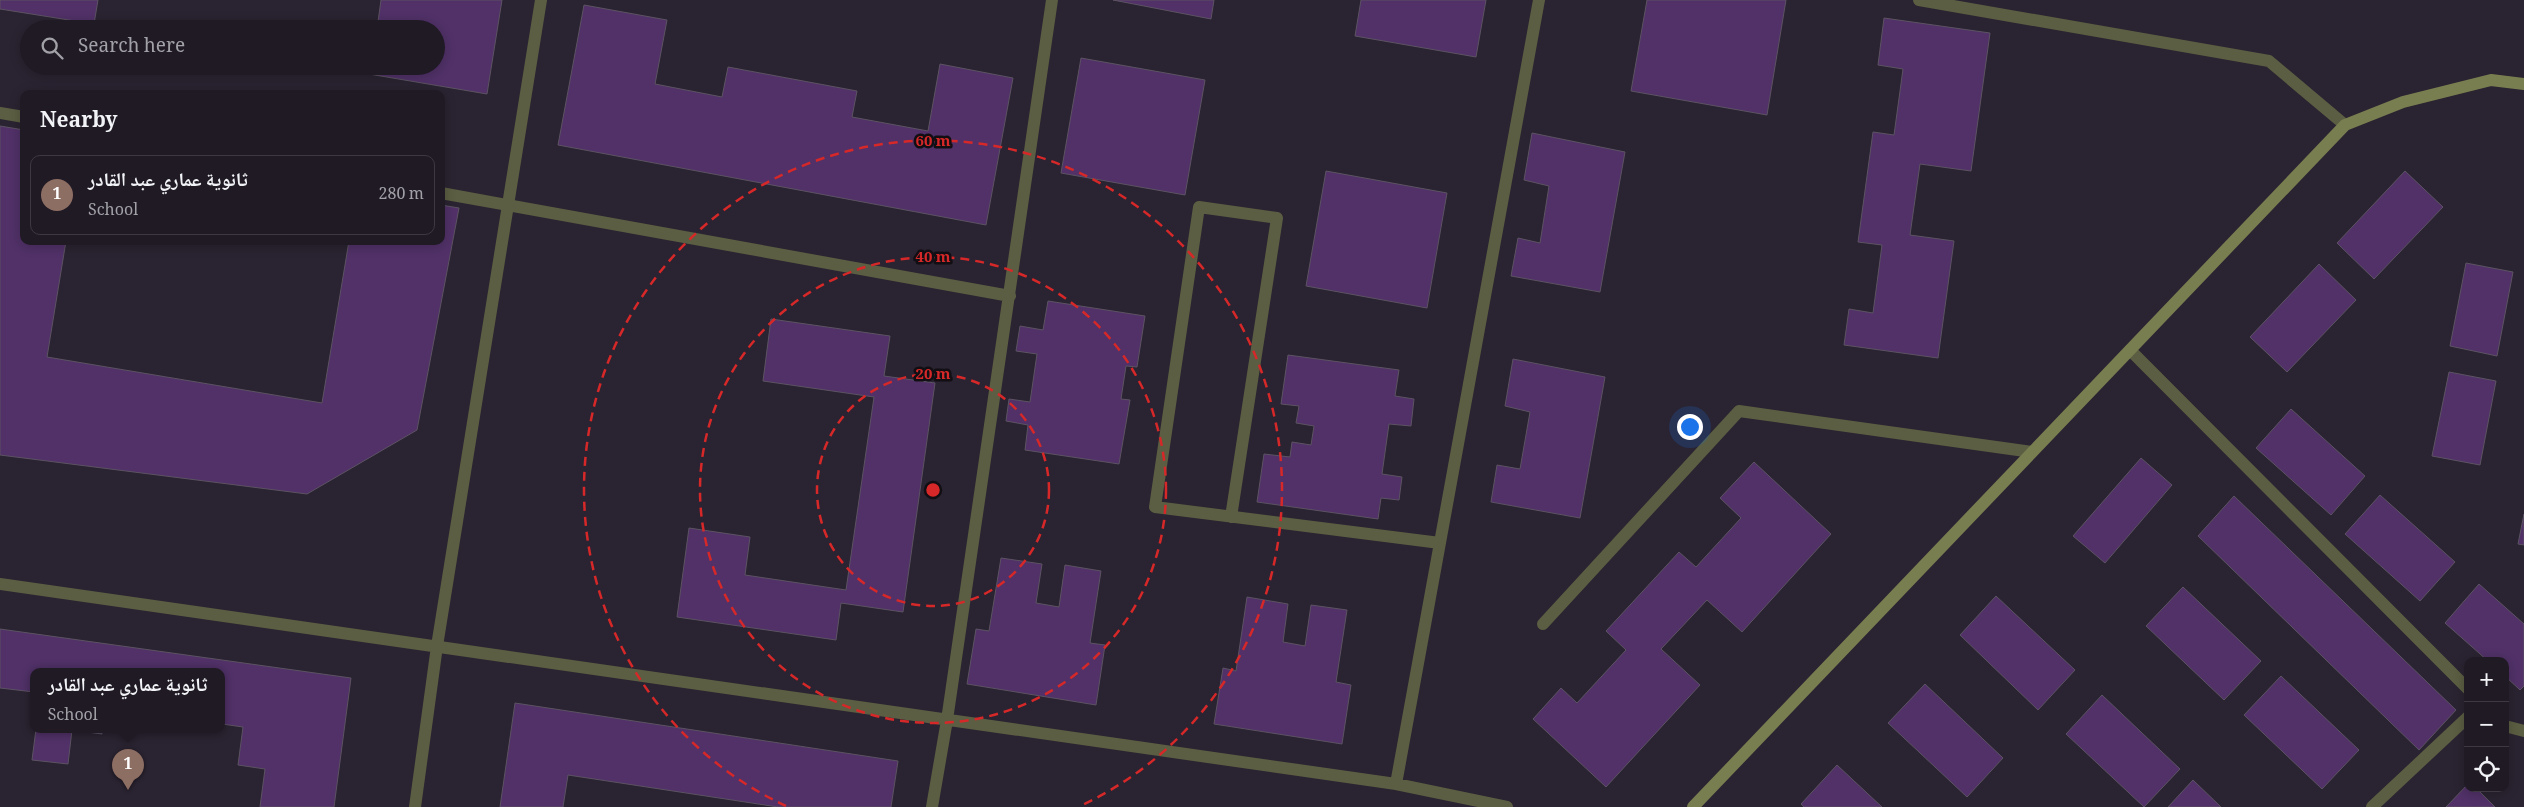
<!DOCTYPE html>
<html lang="en">
<head>
<meta charset="utf-8">
<style>
	:root { --surface:#201a25; --page:#2d2732; --text:#f1f3f6; --muted:#a2a1a7; --line:#3d3842; --accent:#b7c147 }
	body { margin:0; font-family:Georgia,"Noto Naskh Arabic",serif; background:var(--page); color:var(--text) }
	.controls { position:absolute; right:15px; bottom:15px; display:grid; overflow:hidden; border-radius:10px; box-shadow:0 2px 12px #0003 }
	.controls button { width:45px; height:45px; display:grid; place-items:center; padding:0; border:0; border-bottom:1px solid var(--line); background:var(--surface); color:var(--text); font:25px sans-serif }
	.you { position:absolute; left:1689px; top:426px; width:18px; height:18px; margin:-12px; border:4px solid #fff; border-radius:50%; background:#1a73e8; box-shadow:0 0 0 8px #1a73e833 }
	.badge { display:grid; place-items:center; width:32px; height:32px; border-radius:50%; background:var(--accent); color:#fff; font-size:16px; font-weight:700 }
	.pin { position:absolute; translate:-50% -41px; filter:drop-shadow(0 1px 2px #0008) }
	.pin::after { content:''; position:absolute; top:26px; width:18px; height:15px; background:inherit; clip-path:polygon(0 0,100% 0,50% 100%) }
	.popup { position:absolute; left:30px; top:668px; width:195px; height:65px; box-sizing:border-box; display:grid; place-content:center; border-radius:10px; background:var(--surface); filter:drop-shadow(0 1px 4px #0005); font-size:16px; white-space:nowrap; color:var(--muted) }
	.popup b { font-size:19px; color:var(--text) }
	.popup::after { content:''; position:absolute; left:50%; top:100%; margin-left:-10px; border:10px solid transparent; border-top-color:var(--surface) }
	.list { margin:0; padding:0; list-style:none }
	h2 { display:flex; justify-content:space-between; align-items:center; height:65px; margin:0; padding:0 20px; font-size:21px }
	h2 small { font-size:16px; font-weight:400; color:var(--muted) }
	.list li { display:grid; grid-template-columns:32px 1fr auto; gap:15px; align-items:center; box-sizing:border-box; height:80px; margin:0 10px 10px; padding:0 10px; border:1px solid var(--line); border-radius:10px }
	.list b { display:block; font-size:19px; white-space:nowrap }
	.list p { margin:0; font-size:16px; white-space:nowrap; color:var(--muted) }
	.list em { font-size:16px; font-style:normal; color:var(--muted) }
	.icon { flex:none; width:28px; height:28px; fill:none; stroke:currentColor; stroke-width:2; stroke-linecap:round; stroke-linejoin:round }
	.map { position:relative; flex:none; width:2524px; height:807px; overflow:hidden }
	.search { position:absolute; background:var(--surface); box-shadow:0 2px 12px #0003; left:20px; top:20px; width:425px; height:55px; display:flex; align-items:center; gap:12px; box-sizing:border-box; padding:0 18px; border-radius:28px; color:var(--muted); font-size:19px }
	.panel { position:absolute; background:var(--surface); box-shadow:0 2px 12px #0003; left:20px; top:90px; width:425px; height:155px; border-radius:10px }
	.map>svg:first-child { display:block }
</style>
</head>
<body>
<div class="map">
<svg width="2524" height="807" viewBox="0 0 2524 807">
	<rect width="100%" height="100%" fill="#2a2331"/>
	<path fill="#513168" stroke="#5c5363" d="M0,0h98l-4,24 -94,-15z
		M381,0h121l-15,94 -118,-20 2,-8h65v-37h-59z
		M1113,0h101l-3,19z
		M1361,0h125l-10,57 -121,-21z
		M1647,0h139l-19,115 -136,-24z
		M584,5l83,15 -12,64 67,13 6,-30 129,24 -5,26 76,14 12,-67 73,14 -27,147 -428,-80z
		M1884,18l106,15 -19,138 -51,-7 -10,71 44,6 -16,117 -94,-13 5,-36 24,4 9,-68 -24,-3 15,-110 21,3 9,-66 -25,-4z
		M1081,58l124,22 -20,115 -124,-22z
		M0,126l24,4v111h42l-19,116 275,46 27,-162h92v-36l18,3 -42,222 -110,64 -307,-39z
		M1532,133l93,19 -25,140 -89,-16 7,-38 22,5 9,-57 -25,-6z
		M1326,171l121,22 -20,115 -121,-22z
		M2405,171l38,36 -69,72 -37,-36z
		M2466,263l47,9 -16,84 -47,-10z
		M2319,264l37,36 -69,72 -37,-35z
		M1048,301l97,15 -8,51 -11,-1 -5,33 9,1 -11,64 -94,-14 3,-25 -22,-4 3,-22 21,3 7,-48 -21,-3 4,-25 23,4z
		M771,319l119,17 -6,40 51,7 -32,229 -62,-9 -5,37 -159,-23 12,-89 61,9 -5,38 101,15 28,-193 -111,-16z
		M1288,355l111,15 -4,26 19,3 -3,27 -22,-2 -7,50 20,3 -3,23 -18,-2 -3,21 -121,-17 7,-48 26,3 2,-15 19,3 3,-19 -18,-3 3,-17 -18,-2z
		M1513,359l92,18 -25,141 -89,-16 6,-37 23,4 10,-57 -25,-6z
		M2449,372l47,9 -16,84 -48,-9z
		M2291,409l74,67 -34,39 -75,-67z
		M2141,458l31,27 -67,78 -32,-27z
		M1754,462l77,72 -89,98 -35,-32 -46,49 39,36 -94,102 -73,-68 28,-31 16,15 49,-53 -20,-19 73,-79 17,15 45,-49 -21,-20z
		M2380,495l75,67 -35,39 -75,-67z
		M2234,496l222,214 -37,40 -221,-214z
		M2524,514v31l-6,-1z
		M1001,558l41,6 -6,39 23,4 6,-42 36,6 -11,72 15,2 -9,60 -129,-21 9,-55 13,2z
		M2479,584l45,40v62l-4,4 -15,-14v-15h-17l-43,-38z
		M2183,587l78,74 -37,39 -78,-74z
		M1996,596l79,74 -37,40 -78,-75z
		M1247,597l41,7 -5,38 22,4 6,-41 36,5 -11,72 15,3 -9,59 -128,-20 9,-56 13,3z
		M0,629l351,49 -17,129h-74l5,-38 -27,-4 5,-38 -21,-3v-53h-188v21l-34,-4z
		M2281,676l78,74 -37,39 -78,-74z
		M1925,684l78,74 -36,39 -79,-74z
		M2102,695l78,74 -36,38 -78,-73z
		M515,703l383,58 -7,46h-113l-210,-32 -5,32h-63z
		M36,729h66v5l-30,-4 -4,34 -36,-4z
		M1837,765l45,42h-78l-3,-3z
		M2193,780l28,27h-53z
		M2468,784v4h8l19,19h-49z"/>
	<g fill="none" stroke-linecap="round" stroke-linejoin="round">
		<path stroke="#5b5e42" stroke-width="12" d="M1919,0l350,61 76,64
			M0,113l24,4
			M441,193l569,103
			M1231,517l46,-299 -78,-11 -44,300 285,36
			M0,584l1396,200 111,23
			M1396,784l143,-784
			M415,807l22,-161 104,-646
			M932,807l15,-87 105,-720"/>
		<path stroke="#5b5e42" stroke-width="12" d="M2130,350l338,339
			M1543,624l196,-213 293,41
			M2505,726l19,5
			M2372,807l96,-90"/>
		<path stroke="#797e50" stroke-width="12" d="M1693,807l652,-682 58,-23 88,-22 33,4"/>
	</g>
	<g fill="none" stroke="#d62828" stroke-width="2.5" stroke-dasharray="9 6">
		<circle cx="933" cy="490" r="116"/>
		<circle cx="933" cy="490" r="233"/>
		<path d="M786 806A349 349 0 1 1 1080 806"/>
	</g>
	<circle cx="933" cy="490" r="8" fill="#d62828" stroke="#110e14" stroke-width="2.5"/>
	<g font-size="15" text-anchor="middle" font-weight="bold" fill="#d62828" stroke="#110e14" stroke-width="5" stroke-linejoin="round" paint-order="stroke">
		<text x="933" y="146">60 m</text>
		<text x="933" y="262">40 m</text>
		<text x="933" y="379">20 m</text>
	</g>
</svg>
<div class="controls">
<button>+</button>
<button>−</button>
<button><svg class="icon" aria-label="locate" viewBox="0 0 24 24"><circle cx="12" cy="12" r="6"/><path d="M12 2v4M12 18v4M2 12h4M18 12h4"/></svg></button>
</div>
<div class="you"></div>
<div class="pin badge" style="left:128px;top:790px;background:#8d6e63">1</div>
<div class="popup"><b>ثانوية عماري عبد القادر</b>School</div>
<div class="search"><svg class="icon" aria-label="search" viewBox="0 0 24 24"><circle cx="10" cy="10" r="6"/><path d="M15 15l6 6"/></svg>Search here</div>
<section class="panel">
<h2>Nearby<small></small></h2>
<ul class="list">
<li><span class="badge" style="background:#8d6e63">1</span><div><b>ثانوية عماري عبد القادر</b><p>School</p></div><em>280 m</em></li>
</ul>
</section>
</div>
</body>
</html>
